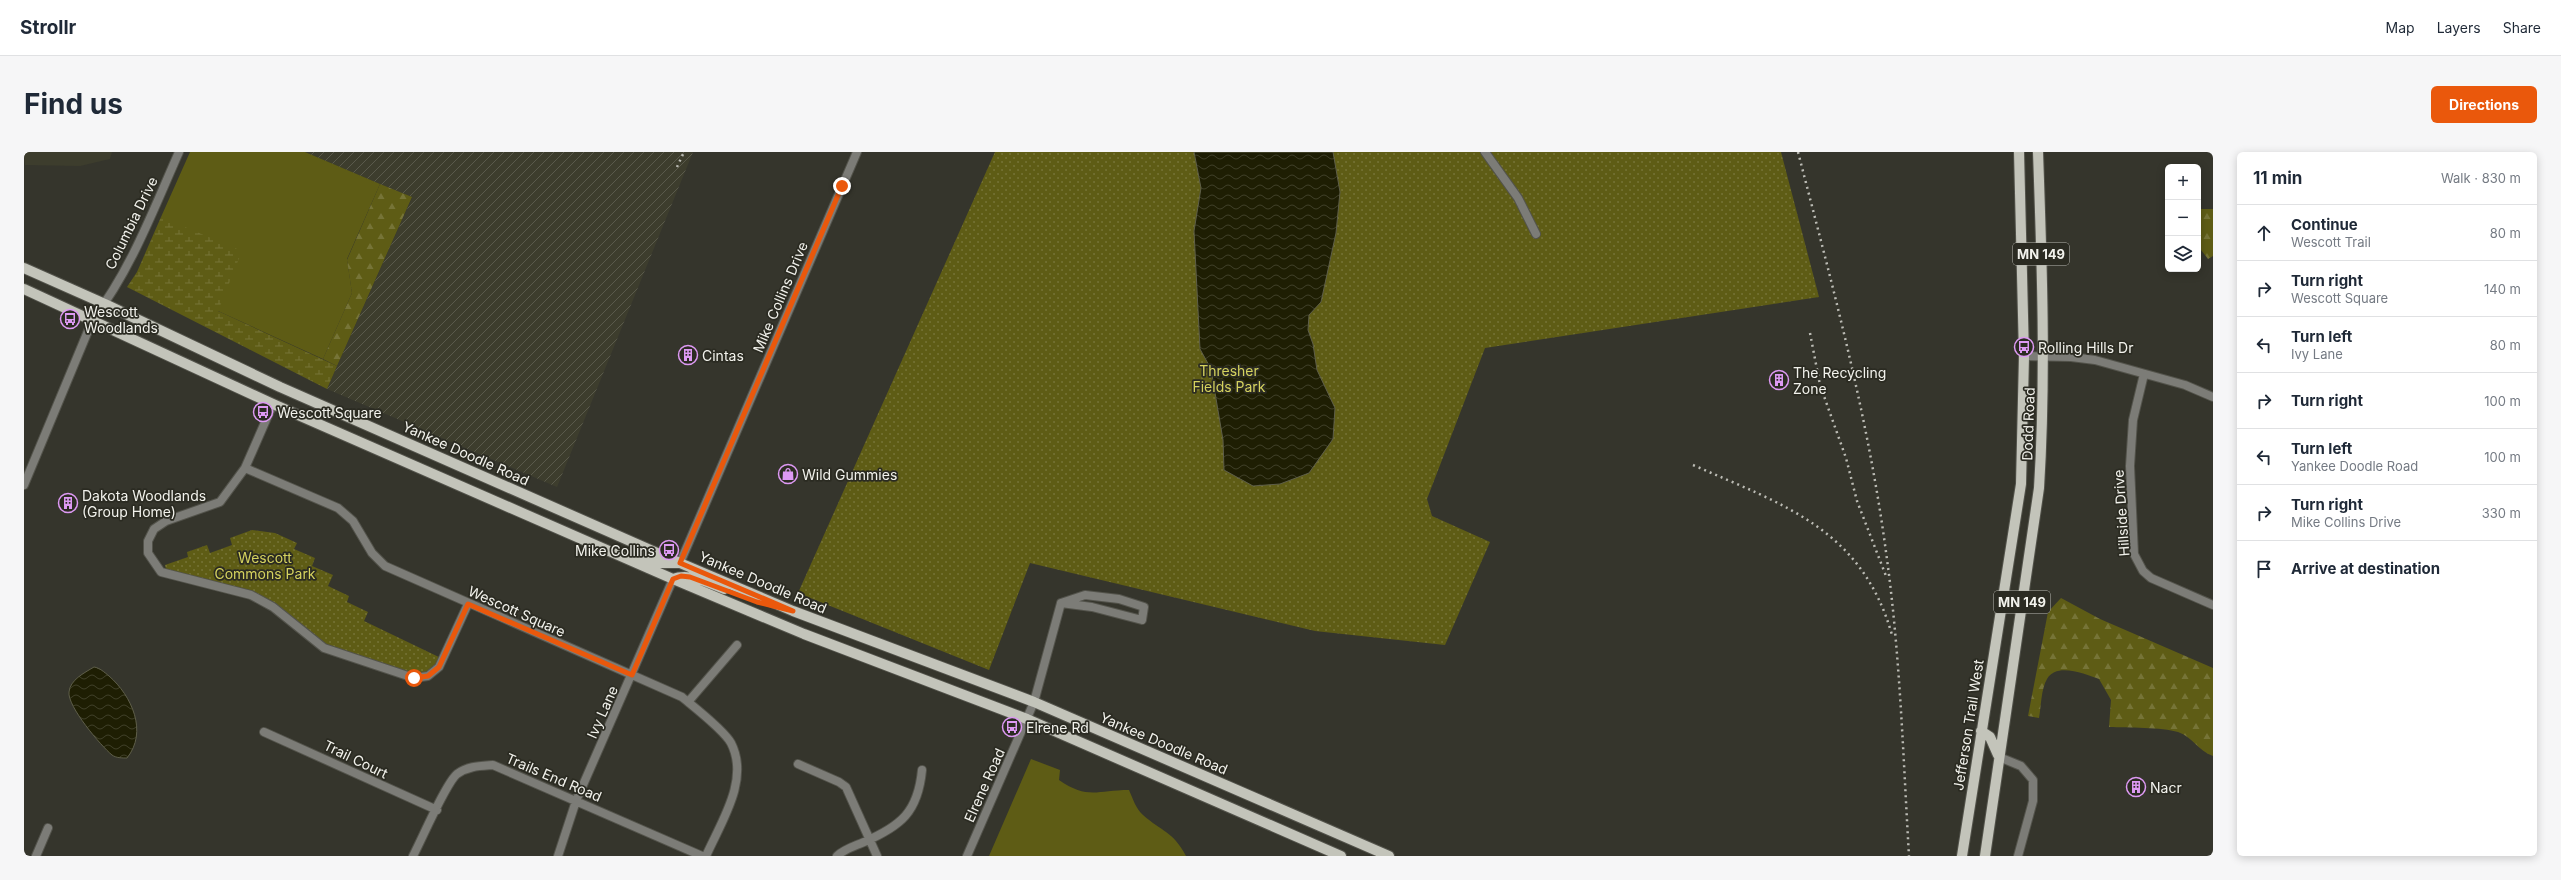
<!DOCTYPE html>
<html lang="en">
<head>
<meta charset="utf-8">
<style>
	:root { --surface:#fff; --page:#f6f6f7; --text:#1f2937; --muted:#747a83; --line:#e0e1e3; --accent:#ea580c }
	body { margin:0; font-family:Inter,sans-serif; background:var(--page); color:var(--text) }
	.controls { position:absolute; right:12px; top:12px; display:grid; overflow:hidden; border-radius:6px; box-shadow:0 2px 10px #0003 }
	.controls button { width:36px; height:36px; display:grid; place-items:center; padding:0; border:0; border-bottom:1px solid var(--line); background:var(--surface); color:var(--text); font:20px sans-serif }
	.stop { position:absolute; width:12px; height:12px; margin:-9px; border:3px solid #ea580c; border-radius:50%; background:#fff }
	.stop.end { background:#ea580c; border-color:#fff; box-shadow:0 1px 4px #0008 }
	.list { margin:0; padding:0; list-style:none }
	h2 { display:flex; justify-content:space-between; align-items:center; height:52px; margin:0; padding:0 16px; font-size:17px }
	h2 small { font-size:13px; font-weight:400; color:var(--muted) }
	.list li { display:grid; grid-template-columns:26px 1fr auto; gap:12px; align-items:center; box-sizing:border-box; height:56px; padding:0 16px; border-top:1px solid var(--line) }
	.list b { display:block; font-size:15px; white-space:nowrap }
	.list p { margin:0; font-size:13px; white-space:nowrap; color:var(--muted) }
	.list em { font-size:13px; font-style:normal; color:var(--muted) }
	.icon { flex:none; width:22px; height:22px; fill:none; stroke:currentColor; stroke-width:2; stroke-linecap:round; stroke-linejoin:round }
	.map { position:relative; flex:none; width:2189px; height:704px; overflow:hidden; border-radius:6px }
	header { display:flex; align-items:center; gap:24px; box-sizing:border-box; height:56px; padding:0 20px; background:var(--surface); border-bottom:1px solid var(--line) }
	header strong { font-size:19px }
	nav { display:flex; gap:22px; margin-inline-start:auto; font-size:14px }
	.intro { display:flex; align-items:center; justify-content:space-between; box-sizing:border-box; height:96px; padding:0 24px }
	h1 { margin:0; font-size:28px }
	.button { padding:10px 18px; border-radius:6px; background:var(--accent); color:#fff; font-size:14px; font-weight:700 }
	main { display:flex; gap:24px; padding:0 24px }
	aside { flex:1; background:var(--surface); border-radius:6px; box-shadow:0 2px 10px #0003 }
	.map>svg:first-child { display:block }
</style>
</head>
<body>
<header>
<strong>Strollr</strong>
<nav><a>Map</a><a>Layers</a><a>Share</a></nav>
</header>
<div class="intro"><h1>Find us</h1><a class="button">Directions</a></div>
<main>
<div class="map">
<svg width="2189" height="704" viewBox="0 0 2189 704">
	<defs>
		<pattern id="industrial-furrows" width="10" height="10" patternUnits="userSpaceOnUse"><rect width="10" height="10" fill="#3d3d2d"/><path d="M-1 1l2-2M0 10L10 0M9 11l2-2" fill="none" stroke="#5a5a4c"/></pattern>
		<pattern id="forest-firs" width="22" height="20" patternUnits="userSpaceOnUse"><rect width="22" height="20" fill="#5e5c15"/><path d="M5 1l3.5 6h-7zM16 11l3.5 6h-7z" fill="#767437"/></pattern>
		<pattern id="wetland-marsh" width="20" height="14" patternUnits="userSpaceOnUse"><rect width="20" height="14" fill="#5e5c15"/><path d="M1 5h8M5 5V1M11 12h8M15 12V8" fill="none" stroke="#767437"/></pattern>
		<pattern id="park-dots" width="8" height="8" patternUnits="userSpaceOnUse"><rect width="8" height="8" fill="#5e5c15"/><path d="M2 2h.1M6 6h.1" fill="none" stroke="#767437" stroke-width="1.8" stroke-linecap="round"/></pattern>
		<pattern id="water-waves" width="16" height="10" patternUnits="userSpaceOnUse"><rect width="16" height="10" fill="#1e1e03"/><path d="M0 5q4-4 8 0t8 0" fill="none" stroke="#3f3f28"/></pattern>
	</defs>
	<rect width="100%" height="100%" fill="#35352c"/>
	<path fill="#3d3d2d" d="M0,0h88l-2,7 -30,7 -55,-1z"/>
	<path fill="url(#industrial-furrows)" d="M281,0h388l-136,335 -230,-98 85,-191z"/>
	<path fill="#5e5c15" d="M166,0h115l75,32 -33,75 5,34 -29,66 -105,-48 -57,-94z
		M1007,607l29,11 -1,10c29,20 38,10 70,10 4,9 7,19 14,25 19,17 30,16 43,41h-197z"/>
	<path fill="url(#forest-firs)" d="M356,32l32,13 -75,169 -14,-7 29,-66 -5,-33z
		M2174,57h15v47l-5,3 -10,-13z
		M2037,446l39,21 113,49v88c-15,-5 -20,-19 -35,-24 -16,-5 -50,-4 -69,-5l2,-27 -12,-21c-13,-5 -43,-17 -52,0 -6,10 -6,28 -8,39l-11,-2 20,-104z"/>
	<path fill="url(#wetland-marsh)" d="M137,65l81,34 -24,60 119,55 -10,23 -200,-102 10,-15z"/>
	<path fill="url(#park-dots)" d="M971,0h786l38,145 -334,51 -58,151 5,17 58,26 -45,103 -130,-14 -285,-68 -41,107 -191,-77z
		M228,378l23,3 22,10 -3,6 21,9 -3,8 21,9 -5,11 21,10 -2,6 21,10 -4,9 79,38 -4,8 -25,11 -90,-30 -73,-53 -84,-21 -2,-9 23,-8 -1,-5 20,-7 3,8 22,-8 -2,-7z"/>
	<path fill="url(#water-waves)" stroke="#5e5e49" d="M1170,0h139l7,40 -4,41 -15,69 -12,13 -1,15 5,14 4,26 18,38 -2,31 -24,34 -29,11 -27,2 -29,-16 -1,-30 -12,-71 -11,-20 -6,-118 7,-43z
		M70,515c6,1 10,5 15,9 23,20 39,56 18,82 -5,0 -11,0 -15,-3 -11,-9 -45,-49 -43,-63 1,-12 15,-19 25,-25z"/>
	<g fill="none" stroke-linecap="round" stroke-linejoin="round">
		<defs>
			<path id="minor" d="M1461,0l33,46 18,36
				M2000,204l47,1 24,3 90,25 28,12
				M2120,222l-11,46 -3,46 4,88 9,17 8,7 62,27
				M249,252l-28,64 -25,34 -54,19 -12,8 -6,12v12l13,19 90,23 22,12 51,41 90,30 14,-2 11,-9 29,-63
				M221,316l93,40 15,13 19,32 13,13 297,131c12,10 42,33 49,46 19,37 -10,79 -25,113
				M0,333l69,-166c38,-49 61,-111 86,-167
				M656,411l177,-411
				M664,550l49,-57
				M240,580l173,78
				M1975,605l22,9 12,14v21l-15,55
				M774,612l41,18 7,5 31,69
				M12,704l12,-28
				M389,704c9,-17 33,-73 44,-82 11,-8 23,-8 36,-9l209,91
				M534,704l18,-55 97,-222
				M813,704c7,-7 18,-10 27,-14 37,-16 54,-30 58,-72
				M943,704l67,-154 27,-99 31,4 50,13 2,-13 -25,-8 -34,-4 -24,8"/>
			<path id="major" d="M0,116l81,36 175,83 400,176 113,48 241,91 355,154
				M0,137l249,115 400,175 131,55 223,85 314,137
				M608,401l25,10h21
				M649,427c16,-6 35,3 51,10
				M1957,579l9,6 8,18
				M1938,704l59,-372 3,-128 -5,-204
				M1961,704l54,-368c7,-112 3,-224 -1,-336"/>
		</defs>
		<use href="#minor" stroke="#53534b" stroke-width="10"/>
		<use href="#major" stroke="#53534b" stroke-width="12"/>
		<use href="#minor" stroke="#7c7c77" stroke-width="8"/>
		<use href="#major" stroke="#c3c4ba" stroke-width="10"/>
		<path stroke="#bcbcb5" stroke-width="2.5" stroke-dasharray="2 4" stroke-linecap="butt" d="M1774,0c34,132 70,264 88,400 14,100 17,202 23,304
			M653,15l7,-15
			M1786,181l10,52 26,73 11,43 29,75
			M1669,313c91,40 169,64 199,170"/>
	</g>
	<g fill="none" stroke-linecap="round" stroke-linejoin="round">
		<path stroke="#ea580c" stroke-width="5" d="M390,526l14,-2 11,-9 29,-63 164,71 41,-96 8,-3 9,1 67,25 36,9 -113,-48 162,-377"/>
	</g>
	<defs>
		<symbol id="bus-ring" viewBox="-11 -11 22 22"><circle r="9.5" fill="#2b2b22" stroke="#dd99f3" stroke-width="1.5"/><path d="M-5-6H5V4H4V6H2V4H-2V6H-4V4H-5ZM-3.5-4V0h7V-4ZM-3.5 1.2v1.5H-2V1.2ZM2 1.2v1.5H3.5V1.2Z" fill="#dd99f3"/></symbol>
		<symbol id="building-ring" viewBox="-11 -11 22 22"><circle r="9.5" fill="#2b2b22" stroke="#dd99f3" stroke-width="1.5"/><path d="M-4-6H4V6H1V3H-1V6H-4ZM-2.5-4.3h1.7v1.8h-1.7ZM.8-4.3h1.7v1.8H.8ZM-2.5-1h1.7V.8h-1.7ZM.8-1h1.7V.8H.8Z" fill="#dd99f3"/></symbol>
		<symbol id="shop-ring" viewBox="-11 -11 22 22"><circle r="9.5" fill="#2b2b22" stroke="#dd99f3" stroke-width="1.5"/><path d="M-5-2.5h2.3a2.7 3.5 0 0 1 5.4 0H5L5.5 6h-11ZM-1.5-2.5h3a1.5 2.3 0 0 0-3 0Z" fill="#dd99f3"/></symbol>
	</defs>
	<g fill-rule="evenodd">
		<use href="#bus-ring" x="35" y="156" width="22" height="22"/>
		<use href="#bus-ring" x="1989" y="184" width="22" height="22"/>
		<use href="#building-ring" x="653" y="192" width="22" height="22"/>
		<use href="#building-ring" x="1744" y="217" width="22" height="22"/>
		<use href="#bus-ring" x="228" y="249" width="22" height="22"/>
		<use href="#shop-ring" x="753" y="311" width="22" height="22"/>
		<use href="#building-ring" x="33" y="340" width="22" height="22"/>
		<use href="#bus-ring" x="634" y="387" width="22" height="22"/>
		<use href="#bus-ring" x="977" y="564" width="22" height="22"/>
		<use href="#building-ring" x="2101" y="624" width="22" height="22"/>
	</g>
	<g text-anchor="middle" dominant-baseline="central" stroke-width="3.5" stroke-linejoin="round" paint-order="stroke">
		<g fill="#2b2b22" stroke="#b6b6af" stroke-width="1">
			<rect x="1989" y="91" width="56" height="22" rx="3"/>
			<rect x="1970" y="439" width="56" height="22" rx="3"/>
		</g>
		<g font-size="13" font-weight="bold" fill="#f2f2ec">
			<text x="2017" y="102">MN 149</text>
			<text x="1998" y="450">MN 149</text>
		</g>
		<g font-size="14" fill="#f2f2ec" stroke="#2b2b22">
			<text transform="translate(107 71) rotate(-64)">Columbia Drive</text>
			<text transform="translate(756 145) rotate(-67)">Mike Collins Drive</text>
			<text transform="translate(2004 272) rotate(-88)">Dodd Road</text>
			<text transform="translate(442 301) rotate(24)">Yankee Doodle Road</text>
			<text transform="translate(2097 361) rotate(-94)">Hillside Drive</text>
			<text transform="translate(739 430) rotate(23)">Yankee Doodle Road</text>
			<text transform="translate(493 459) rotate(24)">Wescott Square</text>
			<text transform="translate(578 560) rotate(-66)">Ivy Lane</text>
			<text transform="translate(1944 573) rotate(-81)">Jefferson Trail West</text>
			<text transform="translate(1140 591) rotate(23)">Yankee Doodle Road</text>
			<text transform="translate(332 607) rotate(26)">Trail Court</text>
			<text transform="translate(530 625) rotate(23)">Trails End Road</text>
			<text transform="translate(960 633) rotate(-66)">Elrene Road</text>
		</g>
		<g font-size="14" fill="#f2f2ec" stroke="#2b2b22" text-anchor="start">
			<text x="60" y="159">Wescott<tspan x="60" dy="16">Woodlands</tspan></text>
			<text x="2014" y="195">Rolling Hills Dr</text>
			<text x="678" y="203">Cintas</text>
			<text x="1769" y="220">The Recycling<tspan x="1769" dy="16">Zone</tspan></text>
			<text x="253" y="260">Wescott Square</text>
			<text x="778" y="322">Wild Gummies</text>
			<text x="58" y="343">Dakota Woodlands<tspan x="58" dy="16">(Group Home)</tspan></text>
			<text x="631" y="398" text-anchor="end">Mike Collins</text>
			<text x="1002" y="575">Elrene Rd</text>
			<text x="2126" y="635">Nacr</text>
		</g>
		<g font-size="14" fill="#d5d25e" stroke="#2b2b22">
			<text x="1205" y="218">Thresher<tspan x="1205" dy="16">Fields Park</tspan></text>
			<text x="241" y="405">Wescott<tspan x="241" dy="16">Commons Park</tspan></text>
		</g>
	</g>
</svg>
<div class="controls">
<button>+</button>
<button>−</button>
<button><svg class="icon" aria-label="layers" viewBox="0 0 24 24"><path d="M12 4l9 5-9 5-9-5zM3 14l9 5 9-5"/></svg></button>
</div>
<div class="stop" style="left:390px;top:526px"></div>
<div class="stop end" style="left:818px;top:34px"></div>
</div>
<aside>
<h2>11 min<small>Walk · 830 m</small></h2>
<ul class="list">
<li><svg class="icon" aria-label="ahead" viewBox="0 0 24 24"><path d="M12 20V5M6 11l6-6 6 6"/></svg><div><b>Continue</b><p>Wescott Trail</p></div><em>80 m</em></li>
<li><svg class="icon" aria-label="right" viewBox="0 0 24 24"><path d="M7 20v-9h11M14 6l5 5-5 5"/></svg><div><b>Turn right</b><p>Wescott Square</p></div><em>140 m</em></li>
<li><svg class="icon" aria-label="left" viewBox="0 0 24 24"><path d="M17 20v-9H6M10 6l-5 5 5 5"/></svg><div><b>Turn left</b><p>Ivy Lane</p></div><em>80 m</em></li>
<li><svg class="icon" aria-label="right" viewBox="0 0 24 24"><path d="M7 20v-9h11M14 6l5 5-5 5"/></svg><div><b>Turn right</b></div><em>100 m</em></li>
<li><svg class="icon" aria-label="left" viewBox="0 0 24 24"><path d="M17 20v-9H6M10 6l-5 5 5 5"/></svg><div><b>Turn left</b><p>Yankee Doodle Road</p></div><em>100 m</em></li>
<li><svg class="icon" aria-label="right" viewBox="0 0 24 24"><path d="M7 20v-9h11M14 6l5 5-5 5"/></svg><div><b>Turn right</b><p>Mike Collins Drive</p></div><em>330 m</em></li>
<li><svg class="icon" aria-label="arrive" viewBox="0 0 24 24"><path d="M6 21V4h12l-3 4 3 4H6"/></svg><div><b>Arrive at destination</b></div></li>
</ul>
</aside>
</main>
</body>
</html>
